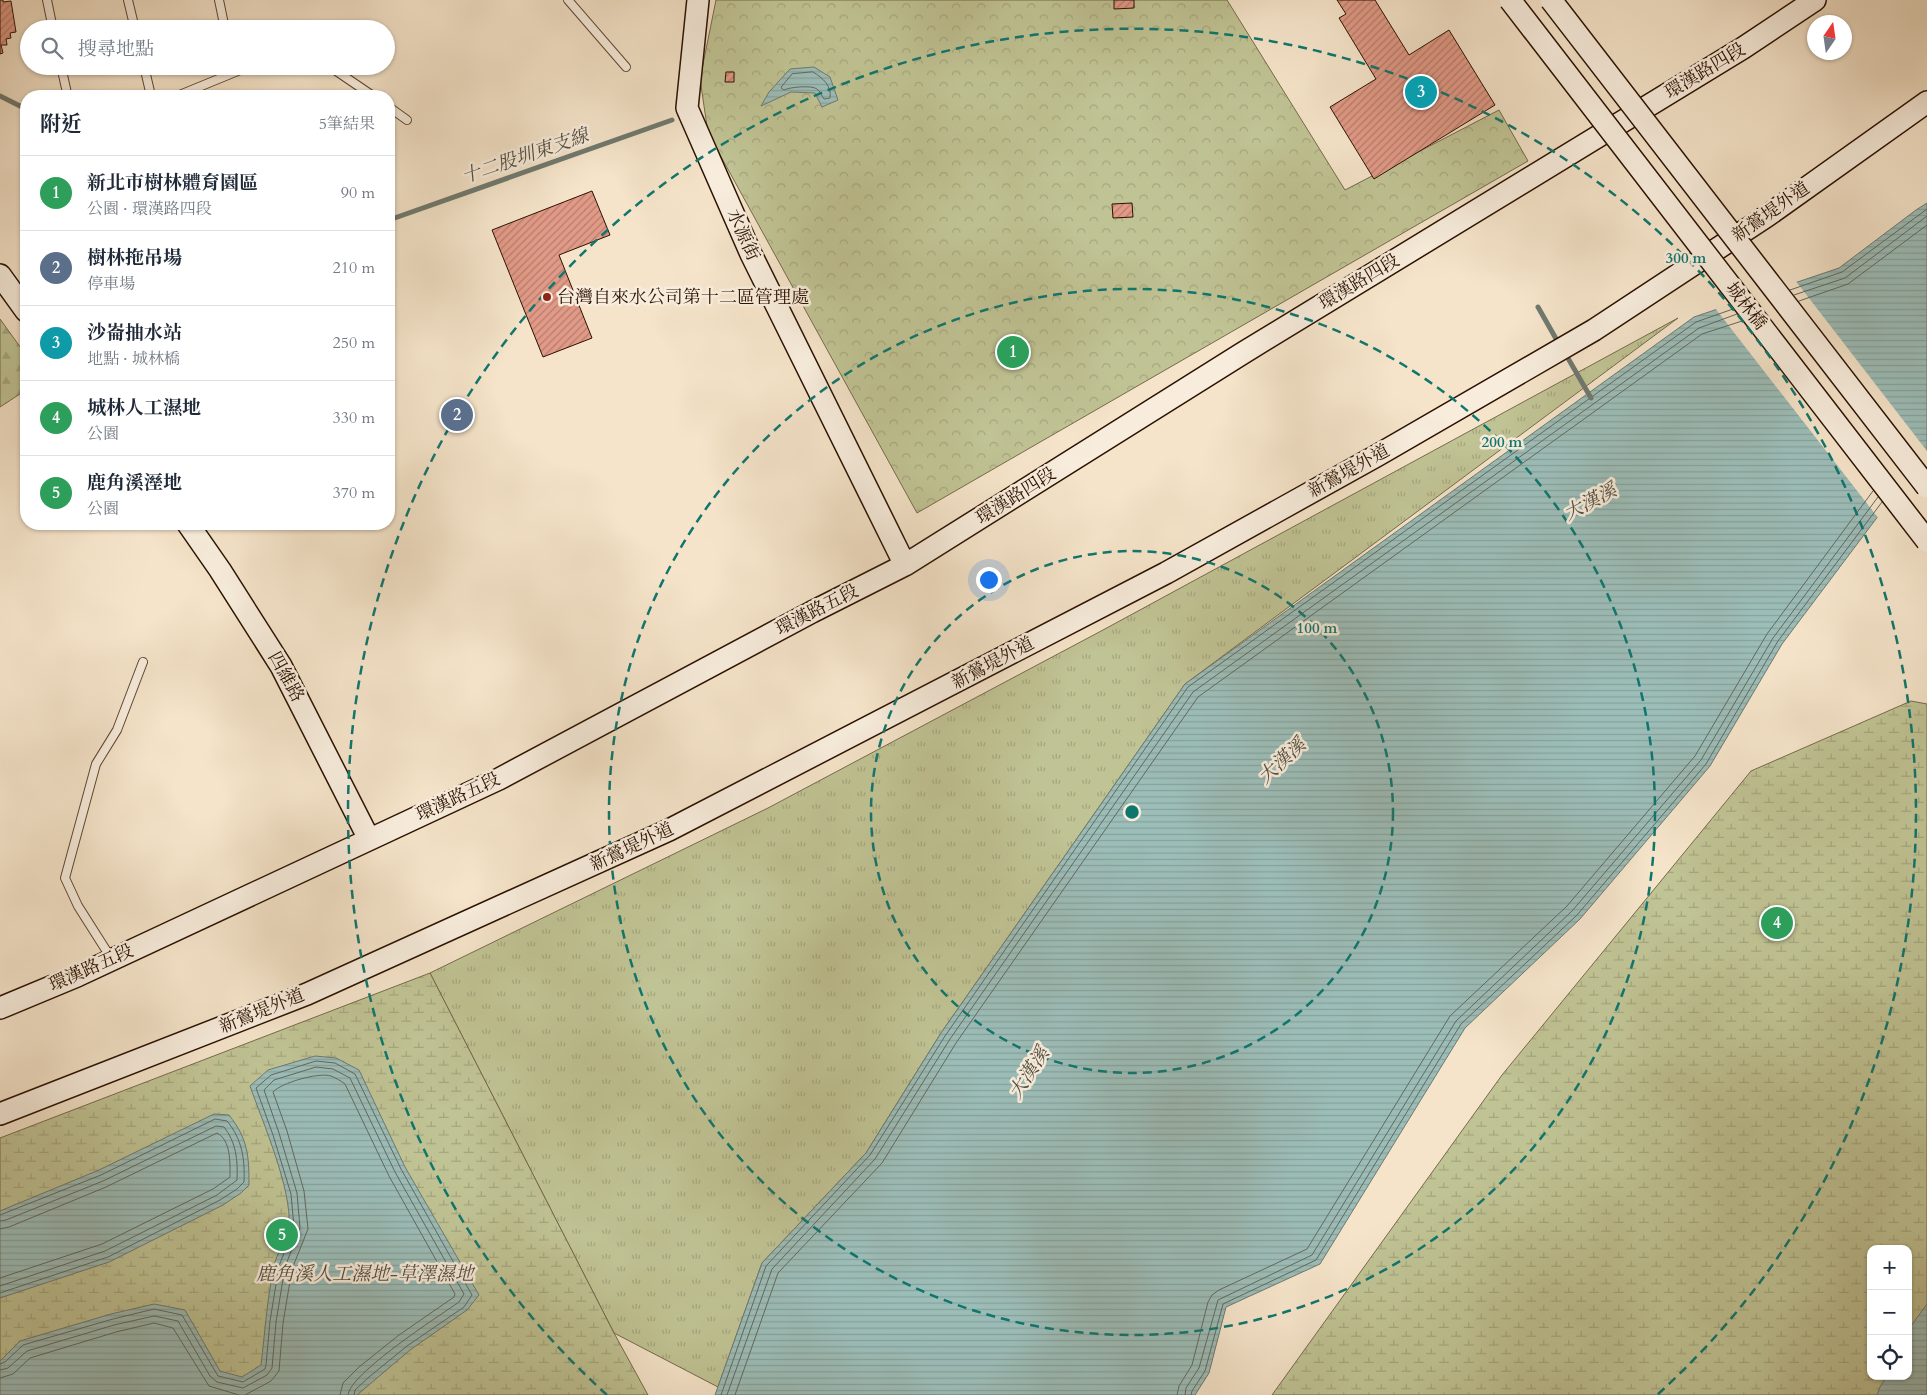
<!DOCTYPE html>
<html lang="zh-TW">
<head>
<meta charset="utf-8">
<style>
	:root { --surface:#fff; --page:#f2f2f3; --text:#1f2937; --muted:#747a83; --line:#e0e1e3; --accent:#b45309 }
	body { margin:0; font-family:Cardo,"Noto Serif TC",serif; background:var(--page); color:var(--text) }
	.controls { position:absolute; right:15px; bottom:15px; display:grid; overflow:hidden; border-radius:10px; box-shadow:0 1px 4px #0004 }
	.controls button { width:45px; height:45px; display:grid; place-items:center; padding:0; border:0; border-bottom:1px solid var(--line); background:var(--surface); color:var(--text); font:25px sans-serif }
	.compass { position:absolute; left:1807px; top:15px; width:45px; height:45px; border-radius:50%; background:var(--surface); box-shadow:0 1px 4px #0004; rotate:13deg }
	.you { position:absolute; left:988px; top:579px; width:18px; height:18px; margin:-12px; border:4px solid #fff; border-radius:50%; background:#1a73e8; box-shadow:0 0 0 8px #1a73e833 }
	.badge { display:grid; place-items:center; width:32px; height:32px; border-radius:50%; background:var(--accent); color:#fff; font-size:16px; font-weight:700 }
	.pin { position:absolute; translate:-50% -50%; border:2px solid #fff; box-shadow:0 1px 5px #0006 }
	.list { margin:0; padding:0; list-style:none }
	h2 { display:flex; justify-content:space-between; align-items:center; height:65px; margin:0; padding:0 20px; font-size:21px }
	h2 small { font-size:16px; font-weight:400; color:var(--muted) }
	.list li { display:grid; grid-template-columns:32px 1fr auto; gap:15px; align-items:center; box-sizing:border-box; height:75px; padding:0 20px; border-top:1px solid var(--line) }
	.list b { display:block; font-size:19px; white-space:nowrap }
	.list p { margin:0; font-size:16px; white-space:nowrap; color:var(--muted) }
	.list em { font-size:16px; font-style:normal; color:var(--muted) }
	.icon { flex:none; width:28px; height:28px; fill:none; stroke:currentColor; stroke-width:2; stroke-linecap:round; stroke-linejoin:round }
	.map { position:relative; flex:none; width:1927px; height:1395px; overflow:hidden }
	.search { position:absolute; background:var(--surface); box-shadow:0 1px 4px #0004; left:20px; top:20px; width:375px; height:55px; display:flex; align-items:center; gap:12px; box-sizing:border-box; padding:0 18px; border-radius:28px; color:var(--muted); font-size:19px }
	.panel { position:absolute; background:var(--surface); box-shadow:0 1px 4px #0004; left:20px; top:90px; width:375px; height:440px; border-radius:20px }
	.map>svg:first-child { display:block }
</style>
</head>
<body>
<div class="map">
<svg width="1927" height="1395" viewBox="0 0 1927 1395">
	<defs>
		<pattern id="grass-tufts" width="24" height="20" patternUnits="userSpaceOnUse" patternTransform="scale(1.25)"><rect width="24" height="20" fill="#c0c394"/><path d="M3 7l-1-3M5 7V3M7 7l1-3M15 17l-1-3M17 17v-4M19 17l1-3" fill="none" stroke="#a5a67e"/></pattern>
		<pattern id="forest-firs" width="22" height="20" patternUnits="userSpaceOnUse" patternTransform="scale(1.25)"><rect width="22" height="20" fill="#c0c394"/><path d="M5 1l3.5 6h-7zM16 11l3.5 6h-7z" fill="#a5a67e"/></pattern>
		<pattern id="wetland-marsh" width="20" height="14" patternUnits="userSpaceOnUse" patternTransform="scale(1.25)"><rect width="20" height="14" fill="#c0c394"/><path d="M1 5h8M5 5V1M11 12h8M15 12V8" fill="none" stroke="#a5a67e"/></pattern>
		<pattern id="park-crowns" width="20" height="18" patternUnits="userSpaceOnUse" patternTransform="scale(1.25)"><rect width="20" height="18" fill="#c0c394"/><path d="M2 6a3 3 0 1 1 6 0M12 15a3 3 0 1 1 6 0" fill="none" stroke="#a5a67e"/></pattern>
		<pattern id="water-rules" width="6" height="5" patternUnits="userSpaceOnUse" patternTransform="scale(1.25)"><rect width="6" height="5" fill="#9cbeb9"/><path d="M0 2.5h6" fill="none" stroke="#87a29d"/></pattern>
		<pattern id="building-hatch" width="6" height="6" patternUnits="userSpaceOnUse" patternTransform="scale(1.25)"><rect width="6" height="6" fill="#e19a87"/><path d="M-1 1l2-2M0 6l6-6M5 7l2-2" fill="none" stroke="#b77c6c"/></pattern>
	</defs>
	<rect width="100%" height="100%" fill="#f5e4ca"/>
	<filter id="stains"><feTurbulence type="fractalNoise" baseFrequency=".004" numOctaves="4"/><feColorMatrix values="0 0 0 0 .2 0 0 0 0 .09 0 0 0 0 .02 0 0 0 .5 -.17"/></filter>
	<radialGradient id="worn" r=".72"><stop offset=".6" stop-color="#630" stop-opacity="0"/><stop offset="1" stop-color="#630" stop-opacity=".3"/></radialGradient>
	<path fill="url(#grass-tufts)" stroke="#766a4a" d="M1678,318l-493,366 -244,349 -75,120 -104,110 -44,124 -104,-54 -184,-360 338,-165 335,-178z"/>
	<path fill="url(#forest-firs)" stroke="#766a4a" d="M0,319l26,36v35l-26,17z"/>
	<path fill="url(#wetland-marsh)" stroke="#766a4a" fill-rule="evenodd" d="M1911,701l16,3v691h-655l230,-320 249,-304zM1871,1249h37v127h-37z
		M430,973l184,360 34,62h-648v-257z"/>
	<path fill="url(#park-crowns)" stroke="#766a4a" d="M716,0h511l118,190 154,-80 29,51 -611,352 -209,-380 -8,-54z"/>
	<path fill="url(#water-rules)" stroke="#6f796f" d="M814,67l16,10 8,23 -16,7 -7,-14 -24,-1 -30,14 8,-14 21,-23z
		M1927,203v270l-27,14 -118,157 -72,122 -130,153 -115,109 -145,236 -94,43 -17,66 -14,22h-480l47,-132 104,-110 75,-120 244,-349 509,-367 145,-49 77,-58z
		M315,1056l21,2 23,12 46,97 74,128 -12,15 -57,40 -53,45h-357v-34l20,-20 91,-27 43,-10 31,6 35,61 22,6 19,-12c4,-33 6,-66 13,-99 2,-13 14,-26 15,-39 3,-38 -26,-104 -39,-141l18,-16z
		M214,1114l15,1c19,24 20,41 20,70l-8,8 -18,12 -114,57 -109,36v-87l99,-41z
		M1927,1304v91h-50l3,-8 7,-11h21v-46z"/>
	<path fill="#f5e4ca" d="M1795,280l132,171v25l-26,13 -22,30 -164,-211z"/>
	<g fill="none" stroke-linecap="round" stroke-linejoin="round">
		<path stroke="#64685d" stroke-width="1" d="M813,72c10,6 19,14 17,26l-6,1c-2,-3 -4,-8 -7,-10 -5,-4 -27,-2 -33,1l-3,-2 1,-2 10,-12z
			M1790,290l52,-18 85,-63
			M1794,295l51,-17 82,-62
			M1799,301l49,-17 79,-59
			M0,1215l101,-40 114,-56 12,2c15,18 18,38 17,61l-7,7 -17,11 -112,57 -108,36
			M0,1221l6,-1 97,-39 113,-55 8,1c12,15 14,33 13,53l-20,15 -112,56 -105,35
			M0,1229l9,-2 97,-40 111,-54c14,7 13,30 13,44l-17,12 -111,55 -102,34
			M0,1364l5,-2 18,-17 90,-26 41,-10 28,6 36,61 25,6 22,-13 1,-4 4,-44 9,-55 15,-39 -3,-33 -18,-59 -17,-47 15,-13 45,-14 19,2 20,11 46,95 71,126 -8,12 -57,39 -38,31 -14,13 -1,5
			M0,1370l8,-2 19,-17 87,-26 40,-9 24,5 32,55 7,6 26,6 24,-13 5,-7 4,-46 9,-55 15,-39 -3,-35 -18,-60 -15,-43 10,-10 42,-13 17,2 17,9 45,94 69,122 -5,8c-20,14 -110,72 -111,93
			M0,1378l13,-4 17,-16 86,-26 38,-9 19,5 36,58 30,9
			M245,1395l26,-14 8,-10 4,-48 9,-54 16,-40 -4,-38 -17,-60 -14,-39c8,-9 45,-20 58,-16 5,2 10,5 14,8l44,92 66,118 -1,3 -55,38 -40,32 -16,16 -3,12
			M721,1395l45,-129 104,-111 75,-119 243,-349 508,-365 37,-13
			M727,1395l45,-126 103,-110 75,-120 243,-347 506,-364 38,-14
			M735,1395l43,-122 104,-110 74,-120 242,-346 504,-363 40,-13
			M1177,1395l2,-9 13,-21 16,-63 4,-7 7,-5 88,-41 143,-233 117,-110 128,-150 72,-122 106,-143
			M1185,1395l1,-7 13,-20 19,-68 94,-45 144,-234 116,-110 129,-151 72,-122 105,-141
			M1191,1395l1,-4 13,-20 18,-67 93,-44 145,-236 116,-109 129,-151 72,-123 104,-139"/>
		<path stroke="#6f796f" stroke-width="5" d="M0,96l26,13
			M389,220l283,-100
			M1538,307l21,37
			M1565,353l26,45"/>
	</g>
	<path fill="url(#building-hatch)" stroke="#2b1101" d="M0,0h3v2l8,-1 5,31 -6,1 1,5 -5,1 1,6h-6l2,8 -3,1z
		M1114,0h20v8l-20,1z
		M1337,0h38l34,55 40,-25 46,75 -121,74 -44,-72 46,-28 -37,-61 7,-4z
		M726,72h8v10h-9z
		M592,191l18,44 -51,20 33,83 -49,19 -51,-127z
		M1132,203l1,14 -20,1 -1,-14z"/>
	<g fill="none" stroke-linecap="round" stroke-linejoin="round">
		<defs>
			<path id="lane" d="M47,0l6,29
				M128,0l7,29
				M219,0l6,29
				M568,0l58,67
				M61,66l6,27
				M144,66l7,30
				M329,66l44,30
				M177,96l73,-30
				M389,107l18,13
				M111,958l-33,-52 -13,-28 31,-114 21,-34 26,-68"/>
			<path id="secondary" d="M698,0l-11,108 64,146 154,311
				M0,275l26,36
				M188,524l32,46 61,96 88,173
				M0,1008l77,-32 422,-197 313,-167 93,-47 338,-212 500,-305 72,-48
				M0,1114l307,-120 362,-164 497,-257 212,-118 216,-125 173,-114 160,-114"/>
		</defs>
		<use href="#lane" stroke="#5e4633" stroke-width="10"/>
		<use href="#secondary" stroke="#2b1101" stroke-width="24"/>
		<use href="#lane" stroke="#f8eddd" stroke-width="8"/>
		<use href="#secondary" stroke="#f8eddd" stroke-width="21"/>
		<defs>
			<path id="secondary-bridge" d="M1510,0l417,541
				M1551,0l376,487"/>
		</defs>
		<use href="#secondary-bridge" stroke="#2b1101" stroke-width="24" stroke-linecap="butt"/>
		<use href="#secondary-bridge" stroke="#f8eddd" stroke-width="21"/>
	</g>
	<g fill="none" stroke="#0f766e" stroke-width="2.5" stroke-dasharray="9 6">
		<circle cx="1132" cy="812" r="261"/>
		<circle cx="1132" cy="812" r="523"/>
		<path d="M607 1395A784 784 0 1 1 1657 1395"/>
	</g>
	<circle fill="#8f2418" stroke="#f8eddd" stroke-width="2" cx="547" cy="297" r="5"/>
	<g text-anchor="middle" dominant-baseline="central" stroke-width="5" stroke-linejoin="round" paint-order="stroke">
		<g font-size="18" fill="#2b1101" stroke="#f8eddd">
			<text transform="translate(1705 71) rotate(-31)">環漢路四段</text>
			<text transform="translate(1771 212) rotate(-35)">新鶯堤外道</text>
			<text transform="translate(743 235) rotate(66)">水源街</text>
			<text transform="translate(1359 282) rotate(-31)">環漢路四段</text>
			<text transform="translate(1746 306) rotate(52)">城林橋</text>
			<text transform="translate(1349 471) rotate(-29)">新鶯堤外道</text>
			<text transform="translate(1016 496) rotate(-32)">環漢路四段</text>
			<text transform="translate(817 610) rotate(-27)">環漢路五段</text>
			<text transform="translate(993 663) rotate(-28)">新鶯堤外道</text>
			<text transform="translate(286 677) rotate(61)">四維路</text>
			<text transform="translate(458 797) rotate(-25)">環漢路五段</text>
			<text transform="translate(632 847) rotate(-25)">新鶯堤外道</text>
			<text transform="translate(91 968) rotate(-24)">環漢路五段</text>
			<text transform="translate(262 1011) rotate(-22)">新鶯堤外道</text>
		</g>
		<g font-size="18" fill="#2b1101" stroke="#f8eddd" text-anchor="start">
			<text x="557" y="297">台灣自來水公司第十二區管理處</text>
		</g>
		<g font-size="19" font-style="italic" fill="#534e41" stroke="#f8eddd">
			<text transform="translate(525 156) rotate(-19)">十二股圳東支線</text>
			<text transform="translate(1590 502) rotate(-28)">大漢溪</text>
			<text transform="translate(1282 761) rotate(-43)">大漢溪</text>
			<text transform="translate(1029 1073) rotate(-57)">大漢溪</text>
			<text x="365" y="1274">鹿角溪人工濕地-草澤濕地</text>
		</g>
	</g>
	<circle cx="1132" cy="812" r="8" fill="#0f766e" stroke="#f8eddd" stroke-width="2.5"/>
	<g font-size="15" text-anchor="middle" font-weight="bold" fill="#0f766e" stroke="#f8eddd" stroke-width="5" stroke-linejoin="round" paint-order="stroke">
		<text x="1686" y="263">300 m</text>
		<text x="1502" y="447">200 m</text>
		<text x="1317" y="633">100 m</text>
	</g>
	<rect width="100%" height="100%" filter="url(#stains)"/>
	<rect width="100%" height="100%" fill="url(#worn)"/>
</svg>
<div class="controls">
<button>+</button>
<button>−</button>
<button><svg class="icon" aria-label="locate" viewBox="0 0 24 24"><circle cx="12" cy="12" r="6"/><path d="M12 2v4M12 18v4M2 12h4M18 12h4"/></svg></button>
</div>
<svg class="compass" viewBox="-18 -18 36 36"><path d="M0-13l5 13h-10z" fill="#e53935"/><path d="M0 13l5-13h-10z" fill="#747a83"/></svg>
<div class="you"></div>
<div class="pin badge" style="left:1013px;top:352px;background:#2e9e5b">1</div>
<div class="pin badge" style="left:457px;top:415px;background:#5c6f8a">2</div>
<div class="pin badge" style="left:1421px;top:92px;background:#0f9aa8">3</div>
<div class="pin badge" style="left:1777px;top:923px;background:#2e9e5b">4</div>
<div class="pin badge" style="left:282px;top:1235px;background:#2e9e5b">5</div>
<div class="search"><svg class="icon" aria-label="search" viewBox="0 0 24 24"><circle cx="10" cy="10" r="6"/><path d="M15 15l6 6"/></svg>搜尋地點</div>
<section class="panel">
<h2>附近<small>5筆結果</small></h2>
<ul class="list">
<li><span class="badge" style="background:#2e9e5b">1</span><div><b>新北市樹林體育園區</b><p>公園 · 環漢路四段</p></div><em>90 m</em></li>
<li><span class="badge" style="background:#5c6f8a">2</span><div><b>樹林拖吊場</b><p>停車場</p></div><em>210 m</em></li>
<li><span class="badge" style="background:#0f9aa8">3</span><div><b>沙崙抽水站</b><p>地點 · 城林橋</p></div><em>250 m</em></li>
<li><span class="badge" style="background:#2e9e5b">4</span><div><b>城林人工濕地</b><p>公園</p></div><em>330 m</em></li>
<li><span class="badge" style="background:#2e9e5b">5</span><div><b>鹿角溪溼地</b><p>公園</p></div><em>370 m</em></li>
</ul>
</section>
</div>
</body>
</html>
